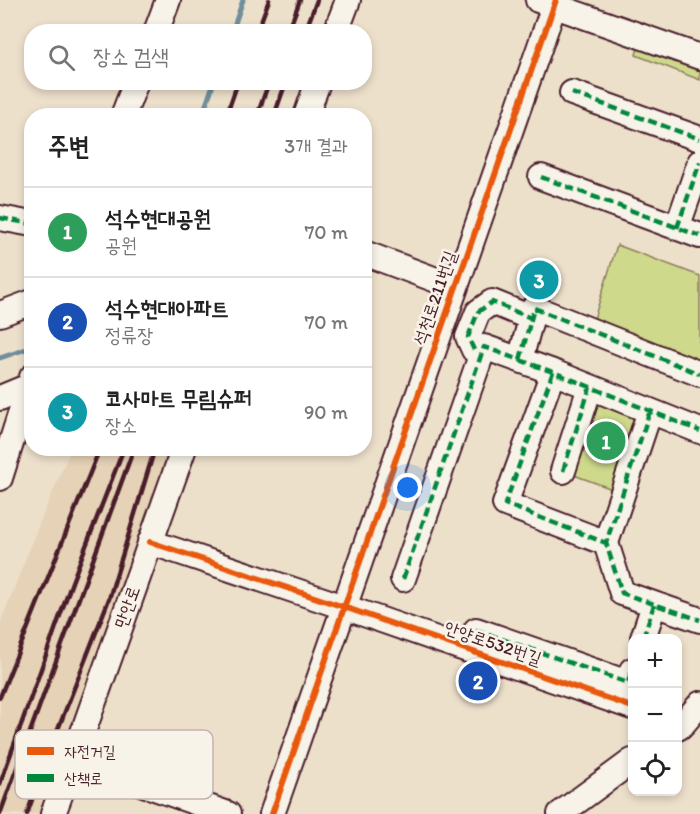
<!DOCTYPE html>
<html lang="ko">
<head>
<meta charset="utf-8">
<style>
	:root { --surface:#fff; --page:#f6f6f6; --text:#222; --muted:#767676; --line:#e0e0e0; --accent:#7c3aed }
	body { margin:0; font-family:Itim,"Poor Story",sans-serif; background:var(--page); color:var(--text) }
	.controls { position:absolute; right:18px; bottom:18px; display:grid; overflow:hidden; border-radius:12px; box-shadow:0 3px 9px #0003 }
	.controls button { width:54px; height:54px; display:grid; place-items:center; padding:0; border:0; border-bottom:2px solid var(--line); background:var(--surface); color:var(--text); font:30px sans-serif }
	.you { position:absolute; left:408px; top:488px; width:21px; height:21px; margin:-15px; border:4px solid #fff; border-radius:50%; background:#1a73e8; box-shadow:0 0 0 9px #1a73e833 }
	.badge { display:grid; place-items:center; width:39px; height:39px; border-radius:50%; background:var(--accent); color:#fff; font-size:20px; font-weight:700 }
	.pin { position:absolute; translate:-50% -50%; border:3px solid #fff; box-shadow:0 2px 6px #0006 }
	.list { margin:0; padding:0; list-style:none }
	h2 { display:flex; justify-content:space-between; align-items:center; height:78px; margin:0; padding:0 24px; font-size:26px }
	h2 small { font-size:20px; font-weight:400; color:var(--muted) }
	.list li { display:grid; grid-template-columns:39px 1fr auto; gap:18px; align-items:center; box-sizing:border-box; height:90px; padding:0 24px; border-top:2px solid var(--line) }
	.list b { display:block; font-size:22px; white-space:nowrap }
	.list p { margin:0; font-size:20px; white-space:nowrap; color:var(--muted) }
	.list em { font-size:20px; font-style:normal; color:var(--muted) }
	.icon { flex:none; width:33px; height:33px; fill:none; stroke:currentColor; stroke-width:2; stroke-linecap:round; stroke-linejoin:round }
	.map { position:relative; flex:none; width:700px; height:814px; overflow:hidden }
	.search { position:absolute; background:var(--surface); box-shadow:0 3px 9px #0003; left:24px; top:24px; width:348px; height:66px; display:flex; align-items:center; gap:15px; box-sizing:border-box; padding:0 21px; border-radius:24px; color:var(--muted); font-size:22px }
	.panel { position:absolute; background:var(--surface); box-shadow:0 3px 9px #0003; left:24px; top:108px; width:348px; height:348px; border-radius:24px }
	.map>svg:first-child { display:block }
</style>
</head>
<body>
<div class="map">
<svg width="700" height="814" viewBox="0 0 700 814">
	<rect width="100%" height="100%" fill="#ede0cb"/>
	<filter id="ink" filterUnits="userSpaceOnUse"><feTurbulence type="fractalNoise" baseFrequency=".0167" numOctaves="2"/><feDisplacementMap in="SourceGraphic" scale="12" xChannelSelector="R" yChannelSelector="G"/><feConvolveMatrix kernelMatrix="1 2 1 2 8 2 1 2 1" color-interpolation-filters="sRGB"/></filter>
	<g filter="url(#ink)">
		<path fill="#e6d2b7" d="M71,449h103l-130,365h-44v-190l39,-100z"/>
		<path fill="#ced98c" stroke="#8c7c5c" stroke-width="1.5" d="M639,44l61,23v13l-64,-25z
			M617,245l83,31v87l-107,-41z
			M590,387l60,24 -27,82 -60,-22z"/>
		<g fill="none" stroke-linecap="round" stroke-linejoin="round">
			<path stroke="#708e9c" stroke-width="5" d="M232,32l11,-32
				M202,116l12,-34
				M0,358l32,-11"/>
			<defs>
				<path id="minor" d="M538,0l162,57
					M156,32l12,-32
					M336,32l12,-32
					M572,93l128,46
					M123,116l13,-34
					M306,116l12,-34
					M541,177l159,59
					M0,218l32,6
					M677,228l23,-66
					M364,253l91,34
					M0,314l32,-12
					M474,350l-6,-13 10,-25 14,-10 39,16
					M520,360l14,-52 166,66
					M553,372l-48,132 101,39
					M0,398l29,-12
					M650,411l-44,132 16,50 78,27
					M563,471l27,-84
					M0,478l32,-101
					M150,542l194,65 288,100
					M403,579l81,-232 69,25 147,59
					M476,630l152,53 4,-13
					M643,638l11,-33
					M678,728l4,-3 18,-21
					M73,759l155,55
					M71,766l113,-318
					M53,814l13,-35
					M272,814l284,-814
					M560,814l72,-53"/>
			</defs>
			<use href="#minor" stroke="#4a1f2b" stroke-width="28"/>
			<use href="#minor" stroke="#f7f3e8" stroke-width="24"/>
			<path stroke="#4a1f2b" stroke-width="4.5" d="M257,32l12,-32
				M288,32l12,-32
				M305,32l12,-32
				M226,116l12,-34
				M257,116l12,-34
				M274,116l12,-34
				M0,697l100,-249
				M0,784l72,-202 52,-134
				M0,814l134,-366
				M27,814l19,-54 63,-161 46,-151"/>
			<path stroke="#00873e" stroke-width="4.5" stroke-dasharray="9 4.5" stroke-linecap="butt" d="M572,93l128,46
				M541,177l159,59
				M0,218l32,6
				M677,228l23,-66
				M474,350l-6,-13 10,-25 14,-10 39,16
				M520,360l14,-52 166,66
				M553,372l-48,132 101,39
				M650,411l-44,132 16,50 78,27
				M563,471l27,-84
				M403,579l81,-232 69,25 147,59
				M476,630l152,53 4,-13
				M643,638l11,-33"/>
			<defs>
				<path id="cycleway" d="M150,542l194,65 288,100
					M272,814l284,-814"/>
			</defs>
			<use href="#cycleway" stroke="#f7f3e8" stroke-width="10"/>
			<use href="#cycleway" stroke="#e8590c" stroke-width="6"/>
		</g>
	</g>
	<g text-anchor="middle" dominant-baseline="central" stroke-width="5" stroke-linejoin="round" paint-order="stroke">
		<g font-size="18" fill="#4a1f2b" stroke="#f7f3e8">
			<text transform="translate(435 298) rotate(-71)">석천로211번길</text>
			<text transform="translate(127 607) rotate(-70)">만안로</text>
			<text transform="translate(493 643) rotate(19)">안양로532번길</text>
		</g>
	</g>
	<rect x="15" y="730" width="198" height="69" rx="9" fill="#f7f3e8" stroke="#c3b3af" stroke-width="1.5"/>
	<rect x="27" y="747" width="27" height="8" fill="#e8590c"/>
	<rect x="27" y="774" width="27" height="8" fill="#00873e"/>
	<g font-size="16" fill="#4a1f2b">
		<text x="64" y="757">자전거길</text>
		<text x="64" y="784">산책로</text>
	</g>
</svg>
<div class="controls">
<button>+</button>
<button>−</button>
<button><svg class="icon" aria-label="locate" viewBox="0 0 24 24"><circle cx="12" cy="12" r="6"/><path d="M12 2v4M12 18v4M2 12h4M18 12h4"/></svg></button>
</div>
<div class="you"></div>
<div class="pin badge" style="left:606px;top:441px;background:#2e9e5b">1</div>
<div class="pin badge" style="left:478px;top:681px;background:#1a4fb4">2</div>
<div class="pin badge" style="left:539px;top:280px;background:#0f9aa8">3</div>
<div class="search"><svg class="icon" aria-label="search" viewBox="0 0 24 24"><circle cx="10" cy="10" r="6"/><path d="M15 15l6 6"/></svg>장소 검색</div>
<section class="panel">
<h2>주변<small>3개 결과</small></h2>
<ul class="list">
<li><span class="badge" style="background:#2e9e5b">1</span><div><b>석수현대공원</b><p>공원</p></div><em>70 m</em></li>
<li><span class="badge" style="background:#1a4fb4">2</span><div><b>석수현대아파트</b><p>정류장</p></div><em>70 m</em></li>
<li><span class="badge" style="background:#0f9aa8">3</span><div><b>코사마트 무림슈퍼</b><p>장소</p></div><em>90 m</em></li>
</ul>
</section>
</div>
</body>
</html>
